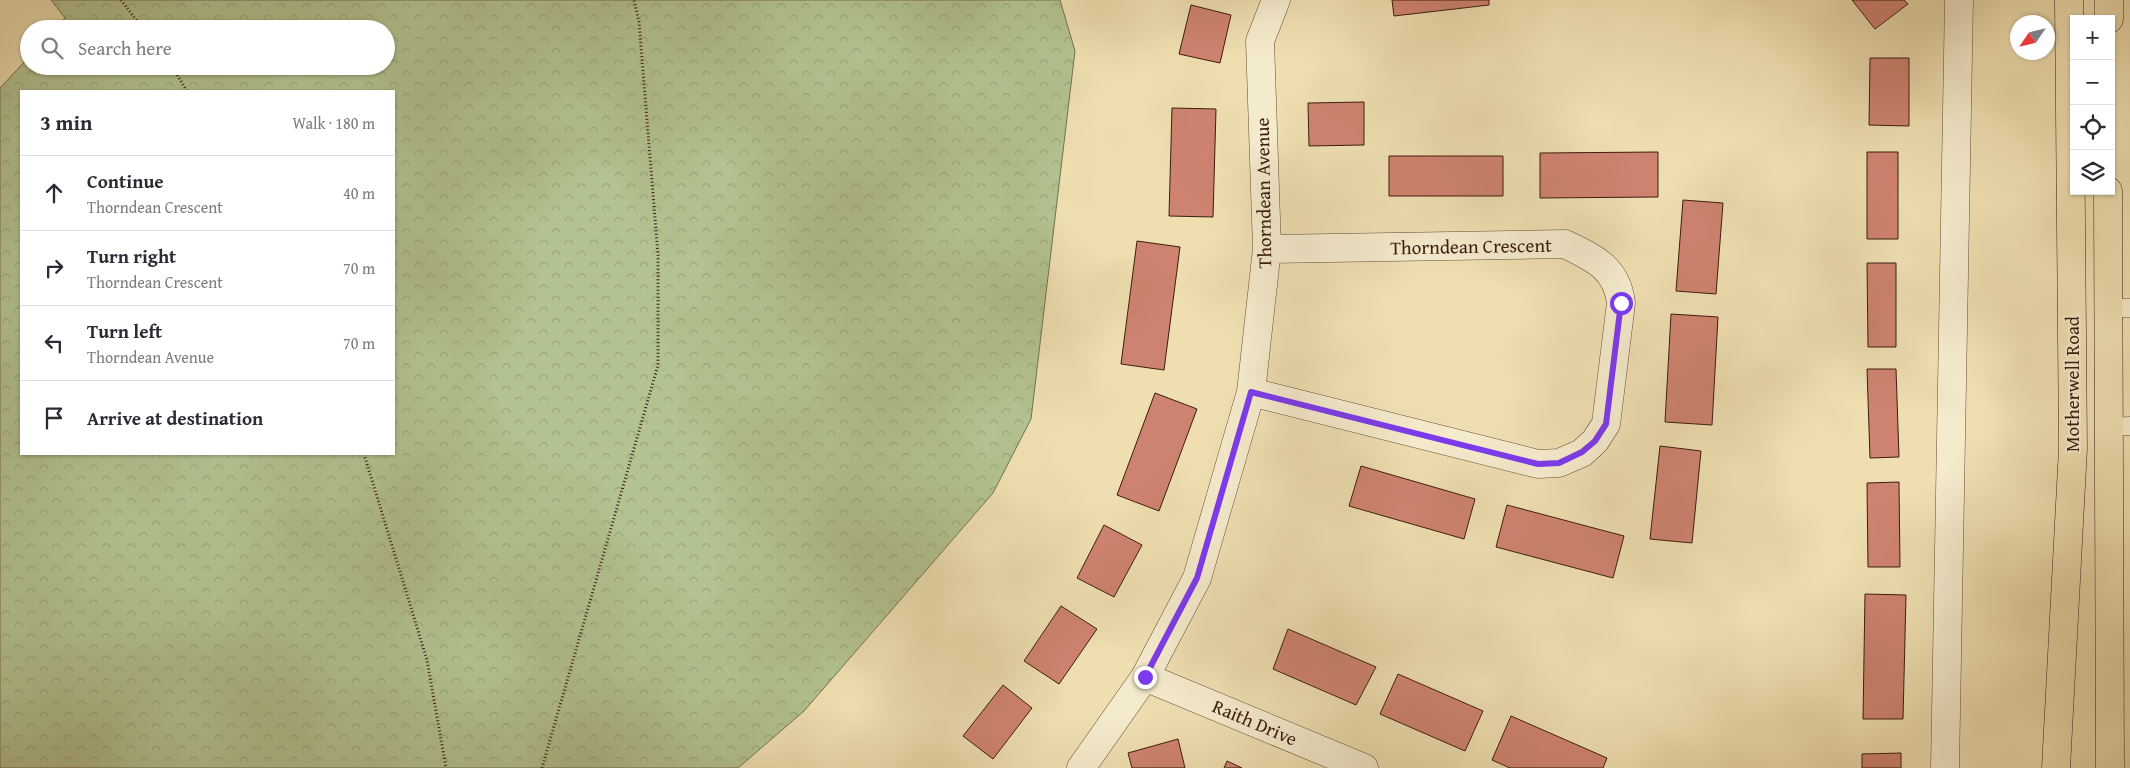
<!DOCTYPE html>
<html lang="en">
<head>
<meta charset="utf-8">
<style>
	:root { --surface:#fff; --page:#f7f7f7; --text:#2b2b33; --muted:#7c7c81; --line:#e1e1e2 }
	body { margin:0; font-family:"Gentium Book Plus",serif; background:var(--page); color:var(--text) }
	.controls { position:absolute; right:15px; top:15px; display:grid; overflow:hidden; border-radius:0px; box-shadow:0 1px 4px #0004 }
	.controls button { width:45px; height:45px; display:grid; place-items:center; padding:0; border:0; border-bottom:1px solid var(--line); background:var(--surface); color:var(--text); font:25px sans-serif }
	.compass { position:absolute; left:2010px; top:15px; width:45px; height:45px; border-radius:50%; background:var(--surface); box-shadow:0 1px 4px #0004; rotate:235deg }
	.stop { position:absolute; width:15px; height:15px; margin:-11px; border:4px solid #7c3aed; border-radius:50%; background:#fff }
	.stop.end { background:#7c3aed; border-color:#fff; box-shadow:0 1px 5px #0008 }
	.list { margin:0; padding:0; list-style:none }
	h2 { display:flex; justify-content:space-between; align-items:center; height:65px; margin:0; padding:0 20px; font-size:21px }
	h2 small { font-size:16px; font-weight:400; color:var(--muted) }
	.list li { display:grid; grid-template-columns:32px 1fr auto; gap:15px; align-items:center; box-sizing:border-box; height:75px; padding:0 20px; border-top:1px solid var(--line) }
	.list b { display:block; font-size:19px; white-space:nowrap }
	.list p { margin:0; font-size:16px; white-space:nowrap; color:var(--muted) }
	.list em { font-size:16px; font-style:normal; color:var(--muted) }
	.icon { flex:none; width:28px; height:28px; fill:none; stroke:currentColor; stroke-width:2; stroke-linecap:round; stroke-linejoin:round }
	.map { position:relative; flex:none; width:2130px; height:768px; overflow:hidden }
	.search { position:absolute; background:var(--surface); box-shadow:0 1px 4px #0004; left:20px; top:20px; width:375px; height:55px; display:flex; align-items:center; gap:12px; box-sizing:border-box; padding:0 18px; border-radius:28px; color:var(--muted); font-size:19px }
	.panel { position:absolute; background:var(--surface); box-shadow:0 1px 4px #0004; left:20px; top:90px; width:375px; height:365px; border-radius:0px }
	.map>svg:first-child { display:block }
</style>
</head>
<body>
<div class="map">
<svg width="2130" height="768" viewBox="0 0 2130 768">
	<defs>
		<pattern id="park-crowns" width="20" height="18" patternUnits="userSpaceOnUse" patternTransform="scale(1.25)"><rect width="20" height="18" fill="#b2c290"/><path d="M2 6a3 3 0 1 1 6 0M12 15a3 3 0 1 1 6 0" fill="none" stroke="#9aa67b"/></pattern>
	</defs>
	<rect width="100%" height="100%" fill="#eedeb0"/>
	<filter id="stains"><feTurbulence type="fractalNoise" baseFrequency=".004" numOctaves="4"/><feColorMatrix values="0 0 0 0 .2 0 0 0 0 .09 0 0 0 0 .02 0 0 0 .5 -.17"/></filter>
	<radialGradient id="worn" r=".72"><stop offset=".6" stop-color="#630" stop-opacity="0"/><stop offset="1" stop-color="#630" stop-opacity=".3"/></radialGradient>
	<path fill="url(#park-crowns)" stroke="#776f50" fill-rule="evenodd" d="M51,0h1009l15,51 -44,368 -38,74 -189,218 -66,57h-738v-680l29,-31v9h357v-37h-331l10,-11zM21,91h373v363h-373z"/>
	<path fill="#ce8370" stroke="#3c1c10" d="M1392,0h97v5l-95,11z
		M1852,0h52l4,4 -33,25z
		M1191,5l40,10 -11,48 -41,-9z
		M1870,58h39v68l-40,-1z
		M1364,102v43l-55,1 -1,-43z
		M1172,108l44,1 -3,108 -44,-1z
		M1658,152v45l-118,1v-45z
		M1867,152h31v87h-31z
		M1389,156h114v40h-114z
		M1683,200l40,3 -7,91 -40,-3z
		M1137,241l43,6 -16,123 -43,-6z
		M1867,263h29v84h-28z
		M1671,314l47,3 -6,108 -47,-3z
		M1867,369h29l3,88 -29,1z
		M1155,393l42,16 -38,102 -42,-16z
		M1660,446l41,5 -9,92 -42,-4z
		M1361,466l114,33 -11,40 -115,-33z
		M1899,482l1,85h-32l-1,-84z
		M1507,505l117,31 -11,42 -117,-31z
		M1104,525l38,20 -28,52 -37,-19z
		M1865,594l41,1 -3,124h-40z
		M1061,606l36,23 -38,55 -35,-23z
		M1288,629l88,38 -20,38 -83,-36z
		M1398,674l85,37 -18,40 -85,-37z
		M1003,685l29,23 -39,51 -30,-23z
		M1511,716l96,42 -4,10h-93l-18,-8z
		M1178,739l7,29h-53l-4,-15z
		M1901,753v15h-39v-14z
		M1227,761l15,7h-18z"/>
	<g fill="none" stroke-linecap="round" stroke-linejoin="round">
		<defs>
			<path id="lane" d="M2109,308h21
				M2109,427l21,-1"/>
			<path id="street" d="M1251,392l287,72 21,-1 23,-10 13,-12 11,-17 15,-121c-4,-35 -27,-45 -56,-59l-298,5
				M1145,677l219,91
				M1081,768l64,-91 52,-99 54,-186 16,-143 -7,-208 16,-41
				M1945,768l14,-768"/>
			<path id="primary" d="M2109,19v-19
				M2108,191l2,577
				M2056,768l17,-320 -4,-448"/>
		</defs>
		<use href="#lane" stroke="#684c38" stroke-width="19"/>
		<use href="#street" stroke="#684c38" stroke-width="29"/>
		<use href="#primary" stroke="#3c1c10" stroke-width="29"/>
		<path stroke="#3c1c10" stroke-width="3" stroke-dasharray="1 2.5" stroke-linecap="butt" d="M121,0l22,29
			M172,66l15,25
			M364,454l63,206 19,108
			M542,768l116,-403v-110l-19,-233 -5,-22"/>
		<use href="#lane" stroke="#f4eacc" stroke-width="18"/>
		<use href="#street" stroke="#f4eacc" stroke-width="28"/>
		<use href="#primary" stroke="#eedeb0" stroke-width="28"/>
	</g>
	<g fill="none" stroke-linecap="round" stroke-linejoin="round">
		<path stroke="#7c3aed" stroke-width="6" d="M1145,677l52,-99 54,-186 287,72 21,-1 23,-11 13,-11 11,-17 15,-121"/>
	</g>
	<g text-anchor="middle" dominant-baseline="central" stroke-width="4" stroke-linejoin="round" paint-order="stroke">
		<g font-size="19" fill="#3c1c10" stroke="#f4eacc">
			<text transform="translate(1263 193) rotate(-91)">Thorndean Avenue</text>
			<text transform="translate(1471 246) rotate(-1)">Thorndean Crescent</text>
			<text transform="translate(2072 384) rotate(-90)">Motherwell Road</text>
			<text transform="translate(1255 722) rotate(23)">Raith Drive</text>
		</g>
	</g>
	<rect width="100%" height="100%" filter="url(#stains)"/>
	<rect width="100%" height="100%" fill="url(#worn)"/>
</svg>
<div class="controls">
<button>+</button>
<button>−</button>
<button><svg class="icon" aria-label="locate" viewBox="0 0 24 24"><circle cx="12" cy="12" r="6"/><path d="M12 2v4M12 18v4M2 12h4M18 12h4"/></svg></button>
<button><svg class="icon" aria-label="layers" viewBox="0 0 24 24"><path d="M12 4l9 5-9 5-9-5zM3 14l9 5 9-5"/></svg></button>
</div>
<svg class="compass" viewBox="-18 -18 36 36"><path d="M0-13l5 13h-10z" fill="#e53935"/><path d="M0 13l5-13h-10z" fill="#7c7c81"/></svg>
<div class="stop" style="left:1621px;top:303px"></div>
<div class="stop end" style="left:1145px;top:677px"></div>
<div class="search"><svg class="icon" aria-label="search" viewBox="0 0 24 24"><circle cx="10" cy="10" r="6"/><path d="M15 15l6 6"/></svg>Search here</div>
<section class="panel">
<h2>3 min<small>Walk · 180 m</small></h2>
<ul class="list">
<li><svg class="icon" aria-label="ahead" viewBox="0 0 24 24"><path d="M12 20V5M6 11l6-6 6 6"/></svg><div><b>Continue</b><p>Thorndean Crescent</p></div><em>40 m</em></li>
<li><svg class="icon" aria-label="right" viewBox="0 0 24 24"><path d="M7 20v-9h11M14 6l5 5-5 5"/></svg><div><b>Turn right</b><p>Thorndean Crescent</p></div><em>70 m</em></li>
<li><svg class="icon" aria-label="left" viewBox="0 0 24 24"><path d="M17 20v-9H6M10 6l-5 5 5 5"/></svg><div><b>Turn left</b><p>Thorndean Avenue</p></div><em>70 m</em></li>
<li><svg class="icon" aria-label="arrive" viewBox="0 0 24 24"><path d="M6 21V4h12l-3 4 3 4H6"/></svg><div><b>Arrive at destination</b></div></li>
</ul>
</section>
</div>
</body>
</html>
